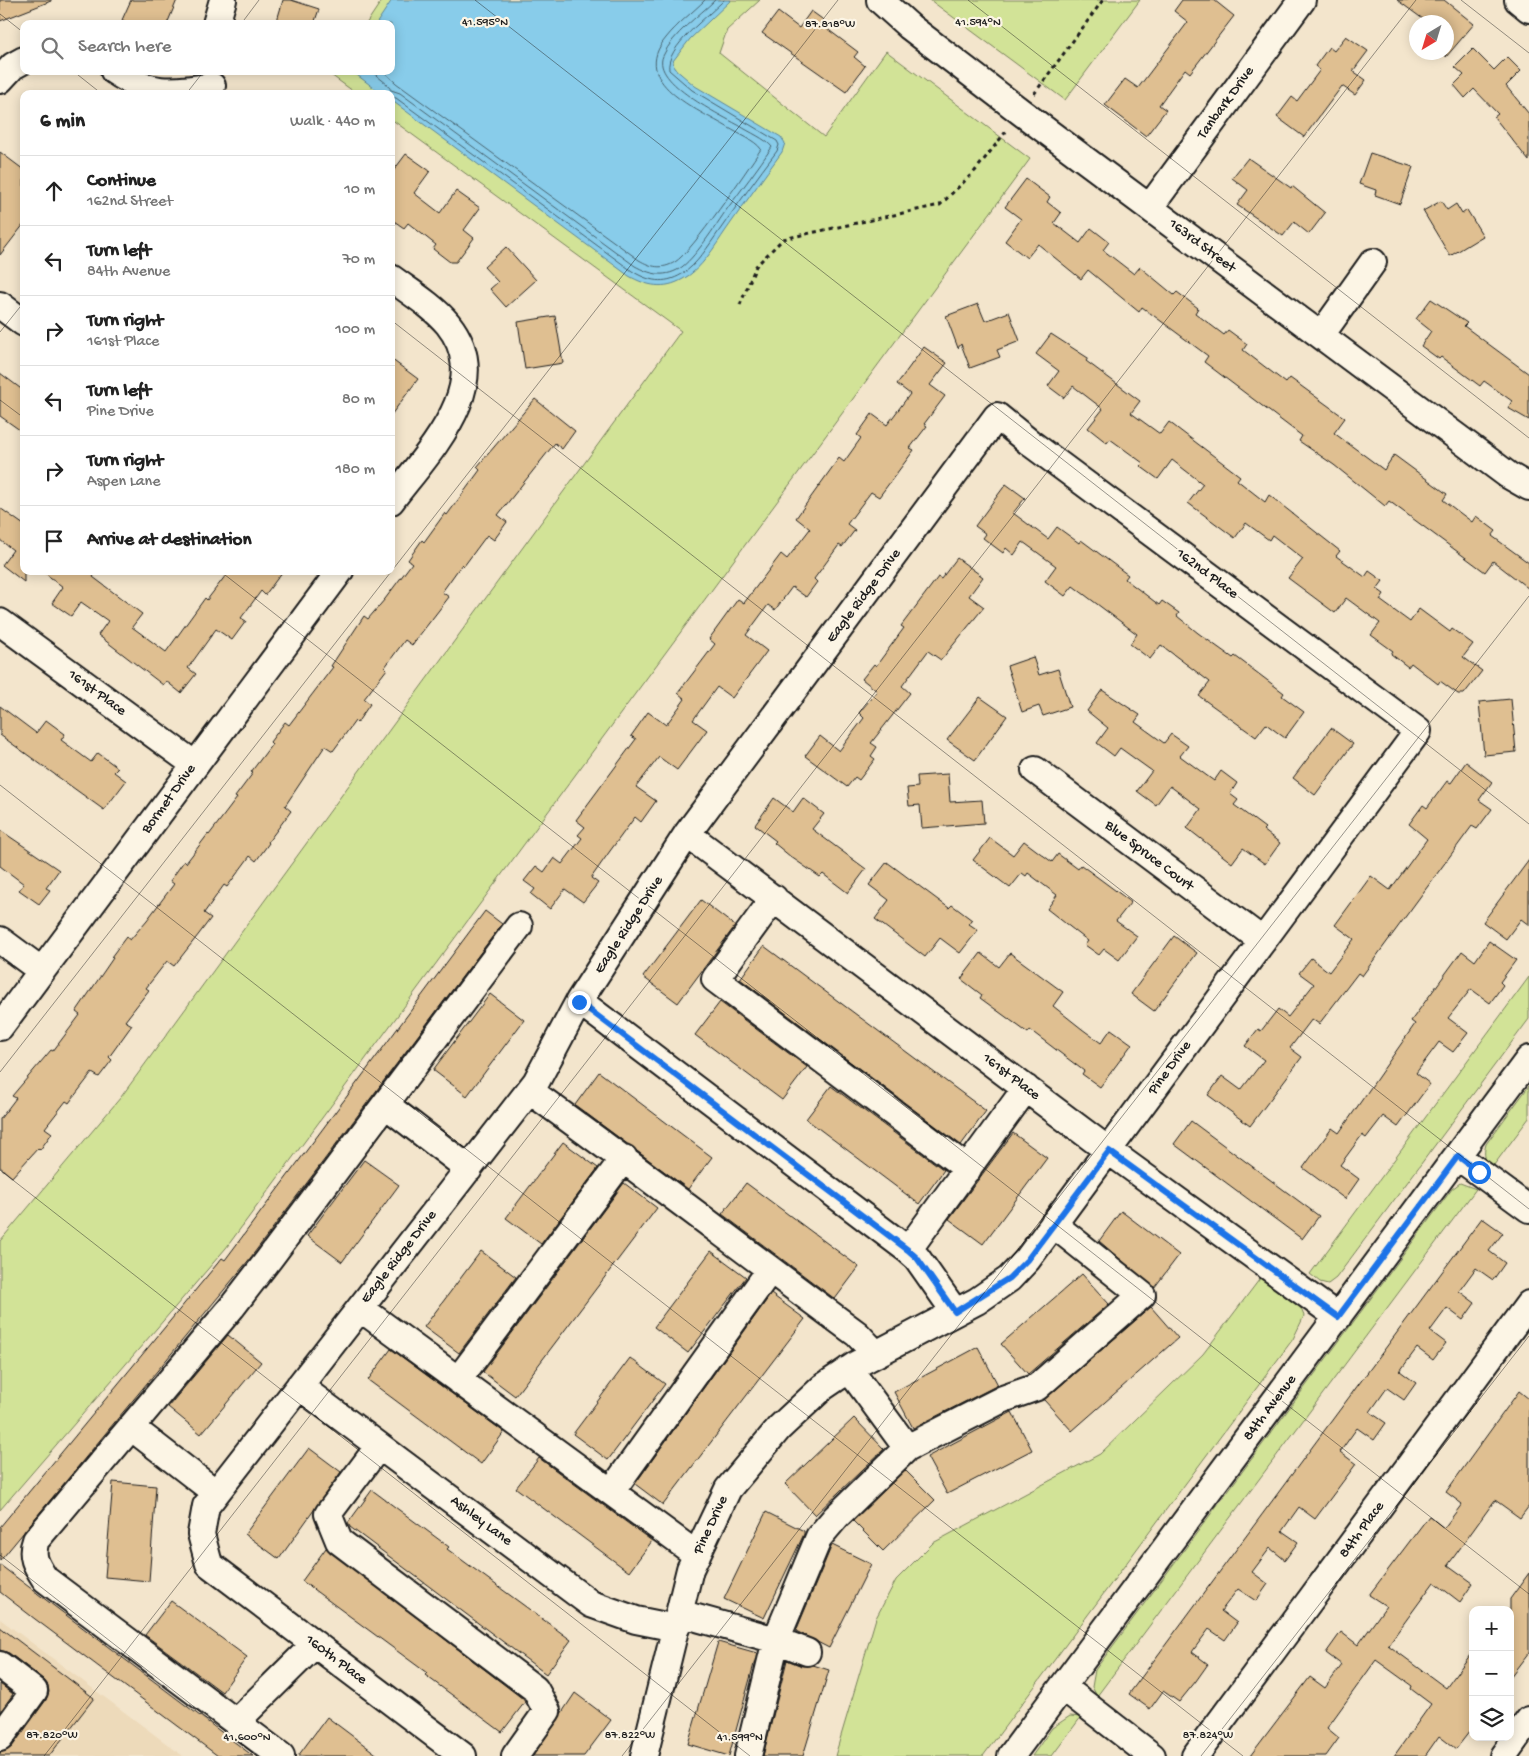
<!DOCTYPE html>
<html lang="en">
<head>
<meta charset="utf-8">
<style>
	:root { --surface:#fff; --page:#f2f2f2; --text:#222; --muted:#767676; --line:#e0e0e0 }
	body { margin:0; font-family:"Gochi Hand",sans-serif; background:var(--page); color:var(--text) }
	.controls { position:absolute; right:15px; bottom:15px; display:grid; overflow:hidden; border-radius:10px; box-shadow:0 2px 12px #0003 }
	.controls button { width:45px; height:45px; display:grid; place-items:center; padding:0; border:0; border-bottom:1px solid var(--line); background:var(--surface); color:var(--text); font:25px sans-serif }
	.compass { position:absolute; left:1409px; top:15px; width:45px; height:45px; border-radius:50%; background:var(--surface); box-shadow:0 2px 12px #0003; rotate:218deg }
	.stop { position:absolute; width:15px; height:15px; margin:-11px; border:4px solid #1a73e8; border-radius:50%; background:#fff }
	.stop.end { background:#1a73e8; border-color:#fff; box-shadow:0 1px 5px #0008 }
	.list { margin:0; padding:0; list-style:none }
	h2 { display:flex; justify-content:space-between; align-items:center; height:65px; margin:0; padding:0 20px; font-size:21px }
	h2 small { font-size:16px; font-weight:400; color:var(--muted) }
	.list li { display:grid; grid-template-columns:32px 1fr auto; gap:15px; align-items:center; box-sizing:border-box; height:70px; padding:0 20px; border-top:1px solid var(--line) }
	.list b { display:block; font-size:19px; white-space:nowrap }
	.list p { margin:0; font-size:16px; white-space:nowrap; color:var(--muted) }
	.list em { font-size:16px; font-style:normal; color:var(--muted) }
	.icon { flex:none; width:28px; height:28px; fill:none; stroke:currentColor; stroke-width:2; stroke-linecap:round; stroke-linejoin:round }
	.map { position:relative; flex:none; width:1529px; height:1756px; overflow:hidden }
	.search { position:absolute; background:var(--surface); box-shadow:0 2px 12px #0003; left:20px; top:20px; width:375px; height:55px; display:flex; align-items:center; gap:12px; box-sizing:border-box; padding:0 18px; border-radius:10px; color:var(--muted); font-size:19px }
	.panel { position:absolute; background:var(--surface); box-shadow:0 2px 12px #0003; left:20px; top:90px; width:375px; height:485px; border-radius:10px }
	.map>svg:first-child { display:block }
</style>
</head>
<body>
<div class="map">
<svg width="1529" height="1756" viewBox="0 0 1529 1756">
	<rect width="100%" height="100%" fill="#f3e5cc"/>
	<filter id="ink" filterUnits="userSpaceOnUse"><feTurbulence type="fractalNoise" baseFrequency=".02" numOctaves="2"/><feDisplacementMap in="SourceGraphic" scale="10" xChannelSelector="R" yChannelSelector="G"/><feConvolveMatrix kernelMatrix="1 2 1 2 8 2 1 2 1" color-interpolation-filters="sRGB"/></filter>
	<g filter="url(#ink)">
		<path fill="#eddaba" d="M0,1619l183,137h-183z"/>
		<path fill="#d2e397" stroke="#77805a" d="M382,0h378l-33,30 -8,23 105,84 62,-86 144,108 -804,1089 -226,262v-269l121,-144 560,-766 -290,-212v-25h-34l-26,-19 2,-4h58v-47h-25z
			M930,0h210l-75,100z
			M1529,977v42l-193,259 -8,6 -8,-2 -10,-8z
			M1529,1086v32l-38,51c-6,-9 -8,-14 -5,-25z
			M1460,1183l16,6 -379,507 -5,-9 3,-17 357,-481z
			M1262,1276l38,30 4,10 -11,23 -310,417h-148l41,-138 20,-38 37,-37 167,-89 103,-100z
			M1070,1716l11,1 -29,39h-20l20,-28z"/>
		<path fill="#88ccea" stroke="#5d8698" d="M392,0h339l-41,39 -17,22 1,7 21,18 86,51 4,6 -3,9c-19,26 -38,52 -56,78 -11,16 -25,40 -43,49 -19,11 -36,7 -54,-3l-238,-176v-6h-9l-29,-22 38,-1v-47h-15z"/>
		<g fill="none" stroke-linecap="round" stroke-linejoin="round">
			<path stroke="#47626e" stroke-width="1" d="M371,71l16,13 4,6 9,3 235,173c15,8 28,12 44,3 15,-9 37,-44 48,-60 15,-20 31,-41 45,-62 -6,-8 -23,-15 -32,-21 -18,-10 -89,-44 -77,-70 10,-23 35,-39 52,-56
				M383,71l13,12 243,177c12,7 23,10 36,2 17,-10 72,-92 86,-113 -6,-9 -23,-15 -32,-21 -32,-19 -100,-46 -63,-90 11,-14 26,-25 39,-38
				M391,97l5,1 236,173c16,10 32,14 50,3 15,-9 27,-29 37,-43 19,-27 38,-54 58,-80l2,-6 -2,-4 -85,-51 -23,-20c-4,-23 40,-54 55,-70"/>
		</g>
		<path fill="#dfbf91" stroke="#1c1c1c" d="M0,0h51v1l-51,20z
			M131,0h46l-10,24h-36l-9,-4z
			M283,0h8l28,9 -5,15h-38z
			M1182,0h32l20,16 -44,57 -5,-4 -26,36 7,5 -20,26 -41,-31 20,-26 13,9 50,-66 -14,-11z
			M1397,0h47l30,24 -28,33v-35h-19z
			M811,11l18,13 -3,4 32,24 -4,5 11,9 -19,26 -84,-59 16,-21 21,16z
			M1346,36l22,15 -15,20 13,9 -11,15 -13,-9 -38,51 -27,-20 15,-20 5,4 23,-31 -5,-4 14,-19 5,4z
			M1473,49l21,21 13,-13 14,14 -15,15 23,28v47l-35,-44 4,-3 -24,-25 -9,9 -11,-13 10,-10 -9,-8z
			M0,152l24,18v54l-24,31z
			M1370,153l43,14 -13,37 -25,-9 1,-5 -17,-6z
			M406,154l24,17 -16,22 26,20 16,-22 24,17 -16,22 10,8 -18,24h-6l-17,-13 3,-4 -28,-22 -4,5 -13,-9v-45z
			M1248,158l43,30 1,-2 33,27 -16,21 -15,-12 -11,14 -46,-31 11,-15 -16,-12z
			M1026,179l24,18 -3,5 14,11 -7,10 26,20 11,-15 18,14 -6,8 31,24 6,-7 34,28 3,-3 21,16 -3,5 29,22 4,-5 19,14 -4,6 43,33 4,-5 55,40 -11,15 34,25 16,12 10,-15 53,39 -4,6 29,22 4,-6 20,15 -4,5 37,27v26l-36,-28 -8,11 -96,-71 -4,5 -51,-41 -35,-24 3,-5 -98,-74 4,-6 -66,-49 -3,5 -51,-42 -7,9 -43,-35 -11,14 -22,-17 16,-22 -16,-12z
			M1441,201l6,9 9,-6 6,10 5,-4 16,26 -33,20 -27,-45z
			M506,247l30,33 -30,27 -16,-18 8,-7 -14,-15z
			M1431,299l36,24 -3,3 65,48v46l-21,-12 4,-7 -28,-20 -4,5 -39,-29 -2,2 -18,-13 10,-15 -15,-12z
			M978,304l7,17 24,-9 11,29 -23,9 3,7 -30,11 -9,-24 -3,4 -12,-32z
			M555,316l8,47 -38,6 -7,-47z
			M1051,334l37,24 -2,3 54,40 -9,12 29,21 9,-12 71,54 -3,4 28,22 4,-7 71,56 -4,5 29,21 4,-6 14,10 -6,8 7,5 -4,6 30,22 9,-13 31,23 2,-3 21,15 -10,13 19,14 -18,23h-6l-18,-13 -2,3 -27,-21 -3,4 -17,-13 2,-3 -22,-16 9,-12 -34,-25 -11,15 -47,-35 15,-19 -31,-24 -3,5 -23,-17 -11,15 -47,-35 15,-19 -31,-24 -14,19 -18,-13 3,-3 -33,-24 -3,4 -19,-15 15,-19 -30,-23 -9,12 -16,-12 11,-15 -23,-17z
			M924,347l23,16 -17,22 15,11 -21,28 3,2 -17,22 4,2 -35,47 -8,-5 -24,32 8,6 -13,17 -3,-2 -25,34 3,3 -11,15 -14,-10 -17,23 -7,-5 -22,30 21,16 -35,47 -15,-11 -24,33 14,10 -30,40 -18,-13 -23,30 20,14 -15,21 -6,-5 -25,34 -19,27 7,5 -15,19 -18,-13 -15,20 -19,-15 4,-5 -11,-8 12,-15 8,6 10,-14 8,6 20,-26 -4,-3 7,-8 -9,-7 60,-81 -5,-3 17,-24 18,13 19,-26 -7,-6 37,-49 -6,-5 29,-40 6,4 37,-49 6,5 23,-30 -14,-11 43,-60 5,4 17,-24 -4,-3 15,-21 15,11 23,-31 -13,-10z
			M391,359l27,20 -27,36z
			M0,373l24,18v42l-24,-17z
			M535,399l40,32 -13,18 -7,-6 -57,72 9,7 -13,18 -7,-5 -23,31 -2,-2 -20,28 7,5 -37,48 -7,-5 -20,27 2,2 -23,30 6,5 -13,19 -2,-2 -22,30 -8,-5 -40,60 6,5 -23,31 1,1 -13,18 -6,-5 -23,31 -3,-2 -20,28 7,5 -12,16 -25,32 -7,-5 -21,27 3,2 -24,31 7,4 -23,32 3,3 -13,17 -7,-4 -23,30 -3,-2 -21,27 7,5 -12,17 -2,-2 -26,29 -12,-10v-48l16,-21 -4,-2 39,-46 2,1 27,-36 -4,-3 37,-54 -2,-1 15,-20 4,3 17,-20 27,-36 -4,-3 14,-20 2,2 22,-29 1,1 28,-37 -2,-1 18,-24 -2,-1 21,-28 -2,-2 15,-20 4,3 44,-58 -2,-1 33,-50 4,3 17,-20 27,-36 -4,-3 14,-20 2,2 21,-29 2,2 33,-45 -3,-3z
			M1006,484l19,14 -12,15 35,26 9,-12 22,16 2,-3 47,35 -3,4 34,26 3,-4 17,12 -2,3 21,17 35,25 2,-2 49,37 -2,3 22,16 -19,26 -19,-14 -10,13 -57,-41 11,-14 -49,-37 -11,14 -20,-15 7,-10 -64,-48 -8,10 -20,-15 11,-15 -33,-24 -9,13 -8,-7 -3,5 -20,-15 3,-4 -11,-8z
			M0,508l24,17v57l-22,-17 11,-15 -13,-10z
			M957,558l26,19 -14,19 15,11 -43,53 -13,-9 -26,35 8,7 -39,50 6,4 -6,9 4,3 -16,21 -4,-3 -8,10 -42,-31 15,-20 19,15 25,-33 -5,-5 18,-22 -15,-12 12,-15 2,2 28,-38 -3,-2 37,-49 3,2z
			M42,571h55l-4,6 49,37 -10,13 34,25 39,-54 2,2 22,-29h54l-18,24 -4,-4 -20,27 5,3 -14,19 -16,-11 -28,39 8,6 -15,19 -15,-12 -3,4 -65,-50 10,-14 -27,-19 -10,14 -19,-13 11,-16z
			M1033,657l6,18 19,-6 12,38 -27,9 -4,-10 -17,6 -15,-46z
			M1102,690l38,25 -5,7 29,21 7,-9 17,12 -8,10 34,25 7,-10 16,12 -7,11 8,6 -4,5 31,23 -2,2 17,13 -15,21 -22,-16 -11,15 -45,-35 14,-19 -31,-23 -14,19 -19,-14 15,-20 -32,-23 -6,8 -17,-13 11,-15 -21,-17z
			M980,697l27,19 -32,44 -28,-20z
			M1511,699l5,53 -32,3 -5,-53z
			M0,706l36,27 10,-13 19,14 -4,6 30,22 7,-9 20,15 -4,4 12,9 -22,29 -104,-75z
			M1331,728l22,16 -38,51 -22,-17z
			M1466,762l26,20 -13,18 13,9 -15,20 -5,-3 -110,150 -4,-3 -39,51 -7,-5 -22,29 12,9 -52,69 -42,-31 14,-19 19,14 23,-30 -19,-14 13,-17 3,2 17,-22 10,8 26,-33 -15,-11 12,-15 18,14 25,-33 -19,-14 36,-49 19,14 37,-51 -18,-15 14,-19 4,3 20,-27 4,2z
			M948,774l2,28 32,-2 2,23 -62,5 -2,-23 -11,1 -2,-18 11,-1 -1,-11z
			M774,798l19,14 10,-14 21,16 -12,15 54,40 -18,24 -25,-19 -3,3 -29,-20 -17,-14 2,-2 -21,-16z
			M0,830l59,40 -13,18 4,2 -11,14 -20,-14 5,-6 -24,-18z
			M990,838l23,17 11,-14 28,21 6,-8 20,15 3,-4 50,37 -15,19 21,15 -18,24 -15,-11 -5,6 -14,-10 3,-4 -41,-32 10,-14 -29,-22 -2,3 -4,-3 -12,15 -37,-28z
			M1529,860v65l-8,-6 -15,20 -23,-17z
			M887,862l51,38 11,8 3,-3 20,15 -3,4 9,6 -18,23 -20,-15 -15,19 -50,-38 14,-19 -20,-15z
			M701,900l34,26 -57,77 -35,-26z
			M485,911l17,13 -254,337 -248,300v-34l222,-269 3,2z
			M1174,936l23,17 -43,58 -23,-17z
			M1489,941l27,19 -16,22 3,3 -13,18 -19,-14 -23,29 20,15 -15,19 -14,-10 -23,31 14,11 -32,43 -15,-11 -17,22 -4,-3 -22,30 19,14 -14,20 -42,-31 29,-40 7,5 76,-109 -4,-3 51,-70 13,10z
			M764,946l222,165 -25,34 -221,-166z
			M981,953l18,14 11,-14 53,39 -10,14 29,23 19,14 10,-14 21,15 -32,43 -18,-13 2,-3 -54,-41 -2,3 -48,-35 2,-3 -21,-16z
			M490,994l34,26 -57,76 -34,-26z
			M720,1002l87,65 -25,33 -87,-65z
			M599,1072l113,85 -24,32 -113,-84z
			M831,1086l113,84 -25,34 -113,-85z
			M1191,1121l128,95 -17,23 -128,-95z
			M1013,1133l34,25 -64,86 -34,-25z
			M563,1142l35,26 -57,76 -35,-26z
			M364,1160l35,25 -57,77 -35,-26z
			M624,1183l33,25 -142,188 -32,-24z
			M746,1183l113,84 -24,32 -113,-85z
			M1121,1211l58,44 -25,33 -55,-47z
			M1482,1218l21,15 -14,18 16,12 -12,17 -17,-12 -17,23 16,12 -12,17 -16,-12 -17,23 16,12 -13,17 -16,-12 -17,23 16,12 -12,17 -17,-12 -17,24 16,11 -12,17 -17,-12 -17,24 16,12 -41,55 -16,-12 -17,24 16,11 -13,18 -15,-12 -18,24 16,12 -12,17 -18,-12 -17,22 16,12 -12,17 -16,-11 -17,23 16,12 -12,17 -17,21 -16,-11 -13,18 -21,-15z
			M481,1251l35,26 -57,76 -35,-26z
			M711,1251l35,26 -58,76 -34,-26z
			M1082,1274l27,30 -81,70 -27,-30z
			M771,1294l34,25 -142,186 -28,-21z
			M1151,1307l27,31 -106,93 -28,-31z
			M228,1335l33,27 -60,72 -33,-27z
			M978,1347l20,38 -85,43 -19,-36z
			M391,1349l113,83 -23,32 -113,-84z
			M630,1358l35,26 -57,76 -35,-26z
			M1519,1391l10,8v107l-9,12 -25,-18 -47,65 25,18 -13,19 -26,-20 -46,63 58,43 27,-37v76l-17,22 -17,-13 -14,20h-31l37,-52 -20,-15 1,-3 -36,-26 -49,68 12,10 -13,18h-76l60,-79 15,11 17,-23 -16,-12 15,-21 17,13 28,-39 -17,-11 60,-79 15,12 18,-24 -16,-12z
			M1012,1412l20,38 -85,44 -20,-37z
			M854,1418l30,31 -69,66 -30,-31z
			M309,1448l32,24 -62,87 -34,-25z
			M539,1458l113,83 -23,31 -113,-84z
			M905,1470l30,30 -52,51 -30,-30z
			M113,1482l43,4 -7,95 -44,-4z
			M372,1490l77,57 -2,2 124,91 -25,34 -196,-147 -2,-4z
			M766,1512l38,19v3l-40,84 -40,-19z
			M832,1545l39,19 -42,84 -33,-17z
			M326,1548l197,151 2,3 -23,30 -77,-57 2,-2 -125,-92z
			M0,1565l58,44 195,147h-35l-183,-137 -35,-27z
			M1529,1573v79l-19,25v-78z
			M171,1601l76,56 -25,35 -77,-57z
			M0,1627l94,71 -45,58h-49v-3l12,-6 34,-47 3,-8 -1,-7 -5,-6 -34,-26 -9,-3z
			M718,1642l39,11 -28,103 -41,-12z
			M787,1660l15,6 11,-1 16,5 -26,86h-40z
			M0,1684l13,10 -13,18z
			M575,1693l36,27 -27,36h-51z
			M327,1717l52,39h-81z"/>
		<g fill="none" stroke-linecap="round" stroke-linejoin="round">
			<defs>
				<path id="minor" d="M880,0l30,27 111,85 487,363 21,12
					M1518,0l11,9
					M216,24l7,-24
					M114,71c35,24 57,22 98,15
					M0,80l13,-14 11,-6
					M1150,207l152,-207
					M391,278c19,14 42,28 57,46 49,61 -21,129 -57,177
					M0,305l24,18
					M1321,335l52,-73
					M0,622l194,142
					M1035,770l228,171
					M687,834l422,317 229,166
					M774,898l-59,81 253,190
					M0,940l42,31
					M579,1001l329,249 9,8 38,54
					M0,1027l340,-456
					M530,1091c110,79 217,162 327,243l19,20
					M386,1105l83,64
					M1457,1156l72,53
					M908,1250l118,-162
					M360,1308l337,247
					M849,1369l58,79
					M458,1380l166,-222
					M299,1386l292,218 45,16 40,8
					M131,1427l85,66
					M379,1446l-51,68 11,27 196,148 12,22 -32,45
					M611,1492l159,-222
					M679,1613l97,27 31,12
					M0,1665l34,26 -34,47
					M1063,1687l89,69
					M236,1722l79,-78
					M281,1756l-236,-177c-9,-14 -15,-23 -9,-39l196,-233 37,-48 250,-333
					M463,1756l-254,-192 -8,-30 5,-28 330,-424 43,-81 108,-167 310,-418 32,26 389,289 -391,529 -18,19 -32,22 -120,63 -34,23 -44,41 -51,61 -38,80 -46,187
					M748,1756l28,-116 43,-103 17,-20 71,-69 96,-49 34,-12 105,-92 -89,-71
					M1011,1756l518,-697
					M1195,1756l334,-452
					M1503,1756l26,-36"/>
			</defs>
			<use href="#minor" stroke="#1c1c1c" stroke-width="30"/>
			<path stroke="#1c1c1c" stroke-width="3" stroke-dasharray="4 4" stroke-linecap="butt" d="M1034,94l69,-94
				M740,305l16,-39 27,-27 157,-34 35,-34 33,-42"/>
			<use href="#minor" stroke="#fcf5e5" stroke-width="26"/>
		</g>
	</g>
	<g fill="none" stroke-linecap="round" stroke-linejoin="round" filter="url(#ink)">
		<path stroke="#1a73e8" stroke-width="6" d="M579,1002l329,248 9,8 38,54 54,-34 18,-18 82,-109 229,166 120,-161 21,16"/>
	</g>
	<path fill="none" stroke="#1c1c1c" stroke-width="1" stroke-opacity="0.45" d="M475,0l1054,824M968,0l561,438M1461,0l68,53M0,14l24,19M241,24l18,-24M73,71l29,23M186,94l18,-23M391,320l1138,889M0,332l24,-30M0,400l24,18M220,571l1309,1023M0,785l1243,971M0,1072l838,-1072M0,1170l750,586M0,1555l257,201M44,1756l1372,-1756M622,1756l907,-1160M1201,1756l328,-420"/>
	<g text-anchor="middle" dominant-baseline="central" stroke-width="4.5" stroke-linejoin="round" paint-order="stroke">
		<g font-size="15" fill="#1c1c1c" stroke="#fcf5e5">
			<text transform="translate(1226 103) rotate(-54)">Tanbark Drive</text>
			<text transform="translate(1202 246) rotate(37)">163rd Street</text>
			<text transform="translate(1207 574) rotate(37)">162nd Place</text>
			<text transform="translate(864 596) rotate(-53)">Eagle Ridge Drive</text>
			<text transform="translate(97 693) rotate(36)">161st Place</text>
			<text transform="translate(169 799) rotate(-54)">Bormet Drive</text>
			<text transform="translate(1149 856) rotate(37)">Blue Spruce Court</text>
			<text transform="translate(629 925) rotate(-57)">Eagle Ridge Drive</text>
			<text transform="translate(1170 1068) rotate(-54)">Pine Drive</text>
			<text transform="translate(1011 1077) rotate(37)">161st Place</text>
			<text transform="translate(399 1257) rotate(-52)">Eagle Ridge Drive</text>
			<text transform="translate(1270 1408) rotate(-53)">84th Avenue</text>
			<text transform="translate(481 1521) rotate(37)">Ashley Lane</text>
			<text transform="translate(711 1525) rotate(-65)">Pine Drive</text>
			<text transform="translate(1362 1530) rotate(-54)">84th Place</text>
			<text transform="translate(336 1660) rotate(37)">160th Place</text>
		</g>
	</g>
	<g font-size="12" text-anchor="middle" fill="#1c1c1c" stroke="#fcf5e5" stroke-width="4.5" stroke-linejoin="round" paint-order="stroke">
		<text x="485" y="25">41.595°N</text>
		<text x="978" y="25">41.594°N</text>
		<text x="830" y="27">87.818°W</text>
		<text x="52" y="1738">87.820°W</text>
		<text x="630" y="1738">87.822°W</text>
		<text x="1208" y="1738">87.824°W</text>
		<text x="247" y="1740">41.600°N</text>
		<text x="740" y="1740">41.599°N</text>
	</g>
</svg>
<div class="controls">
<button>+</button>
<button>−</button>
<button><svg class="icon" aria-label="layers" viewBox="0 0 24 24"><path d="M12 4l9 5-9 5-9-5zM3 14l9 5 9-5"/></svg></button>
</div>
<svg class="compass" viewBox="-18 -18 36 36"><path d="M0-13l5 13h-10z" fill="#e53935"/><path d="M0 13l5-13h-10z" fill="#767676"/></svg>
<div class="stop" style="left:1479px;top:1172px"></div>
<div class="stop end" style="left:579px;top:1002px"></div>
<div class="search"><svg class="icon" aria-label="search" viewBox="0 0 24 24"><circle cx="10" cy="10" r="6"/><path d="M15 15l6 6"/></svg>Search here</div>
<section class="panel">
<h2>6 min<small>Walk · 440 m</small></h2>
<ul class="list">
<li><svg class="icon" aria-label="ahead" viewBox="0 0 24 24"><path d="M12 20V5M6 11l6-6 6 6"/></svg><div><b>Continue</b><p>162nd Street</p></div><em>10 m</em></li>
<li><svg class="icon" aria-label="left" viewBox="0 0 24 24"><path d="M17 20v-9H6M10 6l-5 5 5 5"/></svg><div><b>Turn left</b><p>84th Avenue</p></div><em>70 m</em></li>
<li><svg class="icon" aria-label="right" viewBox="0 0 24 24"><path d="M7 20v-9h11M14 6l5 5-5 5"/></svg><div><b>Turn right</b><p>161st Place</p></div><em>100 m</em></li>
<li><svg class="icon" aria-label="left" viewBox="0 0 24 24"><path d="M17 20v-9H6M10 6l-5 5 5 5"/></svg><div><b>Turn left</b><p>Pine Drive</p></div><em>80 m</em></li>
<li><svg class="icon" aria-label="right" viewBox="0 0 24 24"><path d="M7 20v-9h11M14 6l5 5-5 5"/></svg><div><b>Turn right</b><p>Aspen Lane</p></div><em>180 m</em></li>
<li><svg class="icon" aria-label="arrive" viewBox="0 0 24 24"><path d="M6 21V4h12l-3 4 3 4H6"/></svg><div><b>Arrive at destination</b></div></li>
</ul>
</section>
</div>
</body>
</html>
